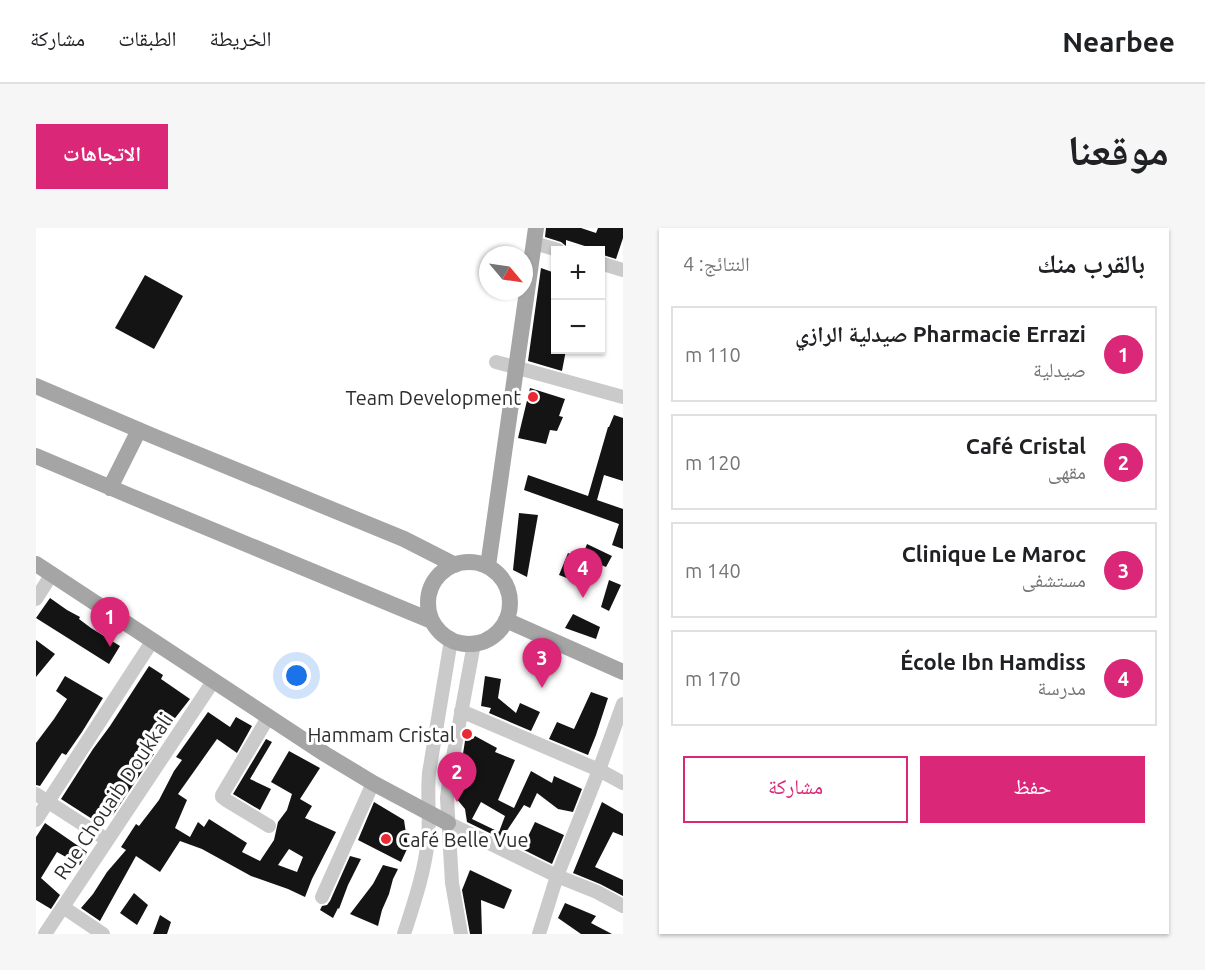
<!DOCTYPE html>
<html lang="ar">
<head>
<meta charset="utf-8">
<style>
	:root { --surface:#fff; --page:#f6f6f6; --text:#202124; --muted:#757577; --line:#e0e0e0; --accent:#db2777 }
	body { margin:0; font-family:Ubuntu,"Noto Naskh Arabic",sans-serif; background:var(--page); color:var(--text); direction:rtl }
	.controls { position:absolute; right:18px; top:18px; display:grid; overflow:hidden; border-radius:0px; box-shadow:0 2px 4px #0004 }
	.controls button { width:54px; height:54px; display:grid; place-items:center; padding:0; border:0; border-bottom:2px solid var(--line); background:var(--surface); color:var(--text); font:30px sans-serif }
	.compass { position:absolute; left:443px; top:18px; width:54px; height:54px; border-radius:50%; background:var(--surface); box-shadow:0 2px 4px #0004; rotate:119deg }
	.you { position:absolute; left:261px; top:448px; width:21px; height:21px; margin:-15px; border:4px solid #fff; border-radius:50%; background:#1a73e8; box-shadow:0 0 0 9px #1a73e833 }
	.badge { display:grid; place-items:center; width:39px; height:39px; border-radius:50%; background:var(--accent); color:#fff; font-size:20px; font-weight:700 }
	.pin { position:absolute; translate:-50% -50px; filter:drop-shadow(0 2px 3px #0008) }
	.pin::after { content:''; position:absolute; top:32px; width:21px; height:18px; background:inherit; clip-path:polygon(0 0,100% 0,50% 100%) }
	.list { margin:0; padding:0; list-style:none }
	h2 { display:flex; justify-content:space-between; align-items:center; height:78px; margin:0; padding:0 24px; font-size:26px }
	h2 small { font-size:20px; font-weight:400; color:var(--muted) }
	.list li { display:grid; grid-template-columns:39px 1fr auto; gap:18px; align-items:center; box-sizing:border-box; height:96px; margin:0 12px 12px; padding:0 12px; border:2px solid var(--line); border-radius:0px }
	.list b { display:block; font-size:22px; white-space:nowrap }
	.list p { margin:0; font-size:20px; white-space:nowrap; color:var(--muted) }
	.list em { font-size:20px; font-style:normal; color:var(--muted) }
	.actions { display:flex; gap:12px; padding:18px 24px }
	.actions a { flex:1; padding:14px 0; border:2px solid var(--accent); border-radius:0px; text-align:center; font-size:21px; color:var(--accent) }
	.actions .main { background:var(--accent); color:#fff }
	.map { position:relative; flex:none; width:587px; height:706px; overflow:hidden; direction:ltr; border-radius:0px }
	header { display:flex; align-items:center; gap:36px; box-sizing:border-box; height:84px; padding:0 30px; background:var(--surface); border-bottom:2px solid var(--line) }
	header strong { font-size:28px }
	nav { display:flex; gap:33px; margin-inline-start:auto; font-size:21px }
	.intro { display:flex; align-items:center; justify-content:space-between; box-sizing:border-box; height:144px; padding:0 36px }
	h1 { margin:0; font-size:42px }
	.button { padding:15px 27px; border-radius:0px; background:var(--accent); color:#fff; font-size:21px; font-weight:700 }
	main { display:flex; gap:36px; padding:0 36px }
	aside { flex:1; background:var(--surface); border-radius:0px; box-shadow:0 2px 4px #0004 }
	.map>svg:first-child { display:block }
</style>
</head>
<body>
<header>
<strong>Nearbee</strong>
<nav><a>الخريطة</a><a>الطبقات</a><a>مشاركة</a></nav>
</header>
<div class="intro"><h1>موقعنا</h1><a class="button">الاتجاهات</a></div>
<main>
<aside>
<h2>بالقرب منك<small>النتائج: 4</small></h2>
<ul class="list">
<li><span class="badge">1</span><div><b>Pharmacie Errazi صيدلية الرازي</b><p>صيدلية</p></div><em>110 m</em></li>
<li><span class="badge">2</span><div><b>Café Cristal</b><p>مقهى</p></div><em>120 m</em></li>
<li><span class="badge">3</span><div><b>Clinique Le Maroc</b><p>مستشفى</p></div><em>140 m</em></li>
<li><span class="badge">4</span><div><b>École Ibn Hamdiss</b><p>مدرسة</p></div><em>170 m</em></li>
</ul>
<div class="actions"><a class="main">حفظ</a><a>مشاركة</a></div>
</aside>
<div class="map">
<svg width="587" height="706" viewBox="0 0 587 706">
	<rect width="100%" height="100%" fill="#fff"/>
	<path fill="#141414" fill-rule="evenodd" d="M510,0h35l15,5 2,-5h25v10l-7,21 -16,-5v-4h-10l1,-2 -25,-8v6l-5,-4 -16,-5z
		M505,40l14,5v77h11l-4,21 -34,-10z
		M109,47l38,21 -29,53 -39,-21z
		M494,160l35,11 -6,17 4,1 -6,14 -7,-1 -4,14 -28,-6z
		M578,187l9,3v63l-19,-6 -7,25 26,9v40l-11,-4 7,-21 -95,-34 4,-15 60,21 20,-69h1z
		M483,285l19,2 -11,62 -14,-7z
		M551,316l25,12 -6,11 -24,-10z
		M532,325l13,7 -9,20 -13,-5z
		M573,352l12,5 -12,26 -8,-4z
		M14,370l17,12 13,7 -1,2 12,9 29,18 -11,18 -73,-46z
		M537,386l27,13 -4,12 -31,-11z
		M0,412l19,14 -19,23z
		M113,438l14,9 -2,4 29,20 -18,23 -19,31 1,1 -41,61 -5,-2 -8,11 -39,-25 32,-50 17,-23z
		M29,448l38,22 -21,34 -16,23 -4,-2 -22,33 -4,-1v-42l18,-24 13,-20 -11,-8z
		M449,448l16,3 -3,19 18,15 4,-10 20,9 -9,19 -42,-18 2,-5 -10,-2z
		M555,464l17,6 -12,37 -8,20 -39,-16 8,-17 17,7z
		M172,484l22,15 6,-10 16,9 -15,27 -20,-14 -39,55 9,6 -12,28 15,9 8,-15 6,5 5,-8 38,24 -5,9 18,9 14,-21 4,-18 9,-12 5,-16 -21,-12 18,-31 31,17 -20,31 12,7 -7,12 31,14 -24,47 -7,18 -17,-8 -37,-13 -49,-27 -22,-8 -20,31 -24,-16 -36,65 -19,-13 12,-14 14,-22 19,-22 -5,-3 15,-23 3,2 20,-26 15,-29 8,-11 -6,-3zM253,621l14,8 -6,15 -19,-7z
		M439,508l22,12 -2,4 20,8 -17,40 16,8 17,-37 21,12 2,-7 28,13 -9,23 -15,-3 -21,-16 -7,15 -6,-3 -20,30 4,2 -2,4 -39,-19 -2,-13 -9,-11 9,-57 2,-4 6,2zM445,574l24,14 -6,16 -27,-13z
		M230,511l6,3 -22,37 21,10 -11,21 -27,-16z
		M338,574l30,18 4,27 -7,15 -43,-22z
		M566,574l21,12v22l-10,-4 -18,35 28,13v16l-23,-12 -27,-11z
		M499,594l29,13 -12,29 -30,-15z
		M9,595l42,29 -7,13 -23,-13 -16,26 19,17 -9,14 -15,-9v-63z
		M314,628l11,3 -13,26 -9,24 -1,-1 -5,10 -13,-8 2,-4 5,-1 3,-4z
		M347,637l15,4 -5,10 -4,15 -7,16 -4,16 -28,-12 23,-30z
		M434,642l42,20 -8,19 -23,-9 1,34h-12l-8,-44z
		M98,665l14,12 -11,20 -17,-12z
		M529,675l31,13 -5,7 21,11h-31l-23,-16z
		M124,687l11,7 -4,12h-14z"/>
	<g fill="none" stroke-linecap="round" stroke-linejoin="round">
		<path stroke="#cacaca" stroke-width="14" d="M498,15l24,7
			M564,35l23,7
			M460,134l127,35
			M0,371l16,-25
			M425,483l138,59 24,13
			M233,488l-47,79v2l4,3 43,26
			M0,566l71,46
			M0,592l117,-180
			M412,595l109,53 40,16 26,14
			M286,669l51,-114
			M27,679l40,27
			M9,706l169,-254
			M368,706c10,-31 21,-63 24,-95 2,-22 -1,-44 1,-66l22,-133
			M425,706l-9,-51 -5,-85 3,-25 24,-129
			M503,706l18,-58 42,-106 24,-66"/>
		<path stroke="#a5a5a5" stroke-width="16" d="M0,158l117,50 251,103 51,26
			M0,228l92,39 304,126
			M74,260l29,-58
			M392 375a41 41 0 1 1 82 0a41 41 0 1 1-82 0Z
			M0,336l289,190 48,29 75,40
			M452,338l48,-338
			M470,392l117,52"/>
	</g>
	<g fill="#ea2a32" stroke="#fff" stroke-width="2">
		<circle cx="497" cy="169" r="6"/>
		<circle cx="431" cy="506" r="6"/>
		<circle cx="350" cy="611" r="6"/>
	</g>
	<g text-anchor="middle" dominant-baseline="central" stroke-width="6" stroke-linejoin="round" paint-order="stroke">
		<g font-size="20" fill="#2d2d2d" stroke="#fff" text-anchor="end">
			<text x="485" y="169">Team Development</text>
			<text x="419" y="506">Hammam Cristal</text>
			<text x="362" y="611" text-anchor="start">Café Belle Vue</text>
		</g>
		<g font-size="20" fill="#2d2d2d" stroke="#fff">
			<text transform="translate(77 568) rotate(-56)">Rue Chouaib Doukkali</text>
		</g>
	</g>
</svg>
<div class="controls">
<button>+</button>
<button>−</button>
</div>
<svg class="compass" viewBox="-18 -18 36 36"><path d="M0-13l5 13h-10z" fill="#e53935"/><path d="M0 13l5-13h-10z" fill="#757577"/></svg>
<div class="you"></div>
<div class="pin badge" style="left:74px;top:419px">1</div>
<div class="pin badge" style="left:421px;top:574px">2</div>
<div class="pin badge" style="left:506px;top:460px">3</div>
<div class="pin badge" style="left:547px;top:370px">4</div>
</div>
</main>
</body>
</html>
